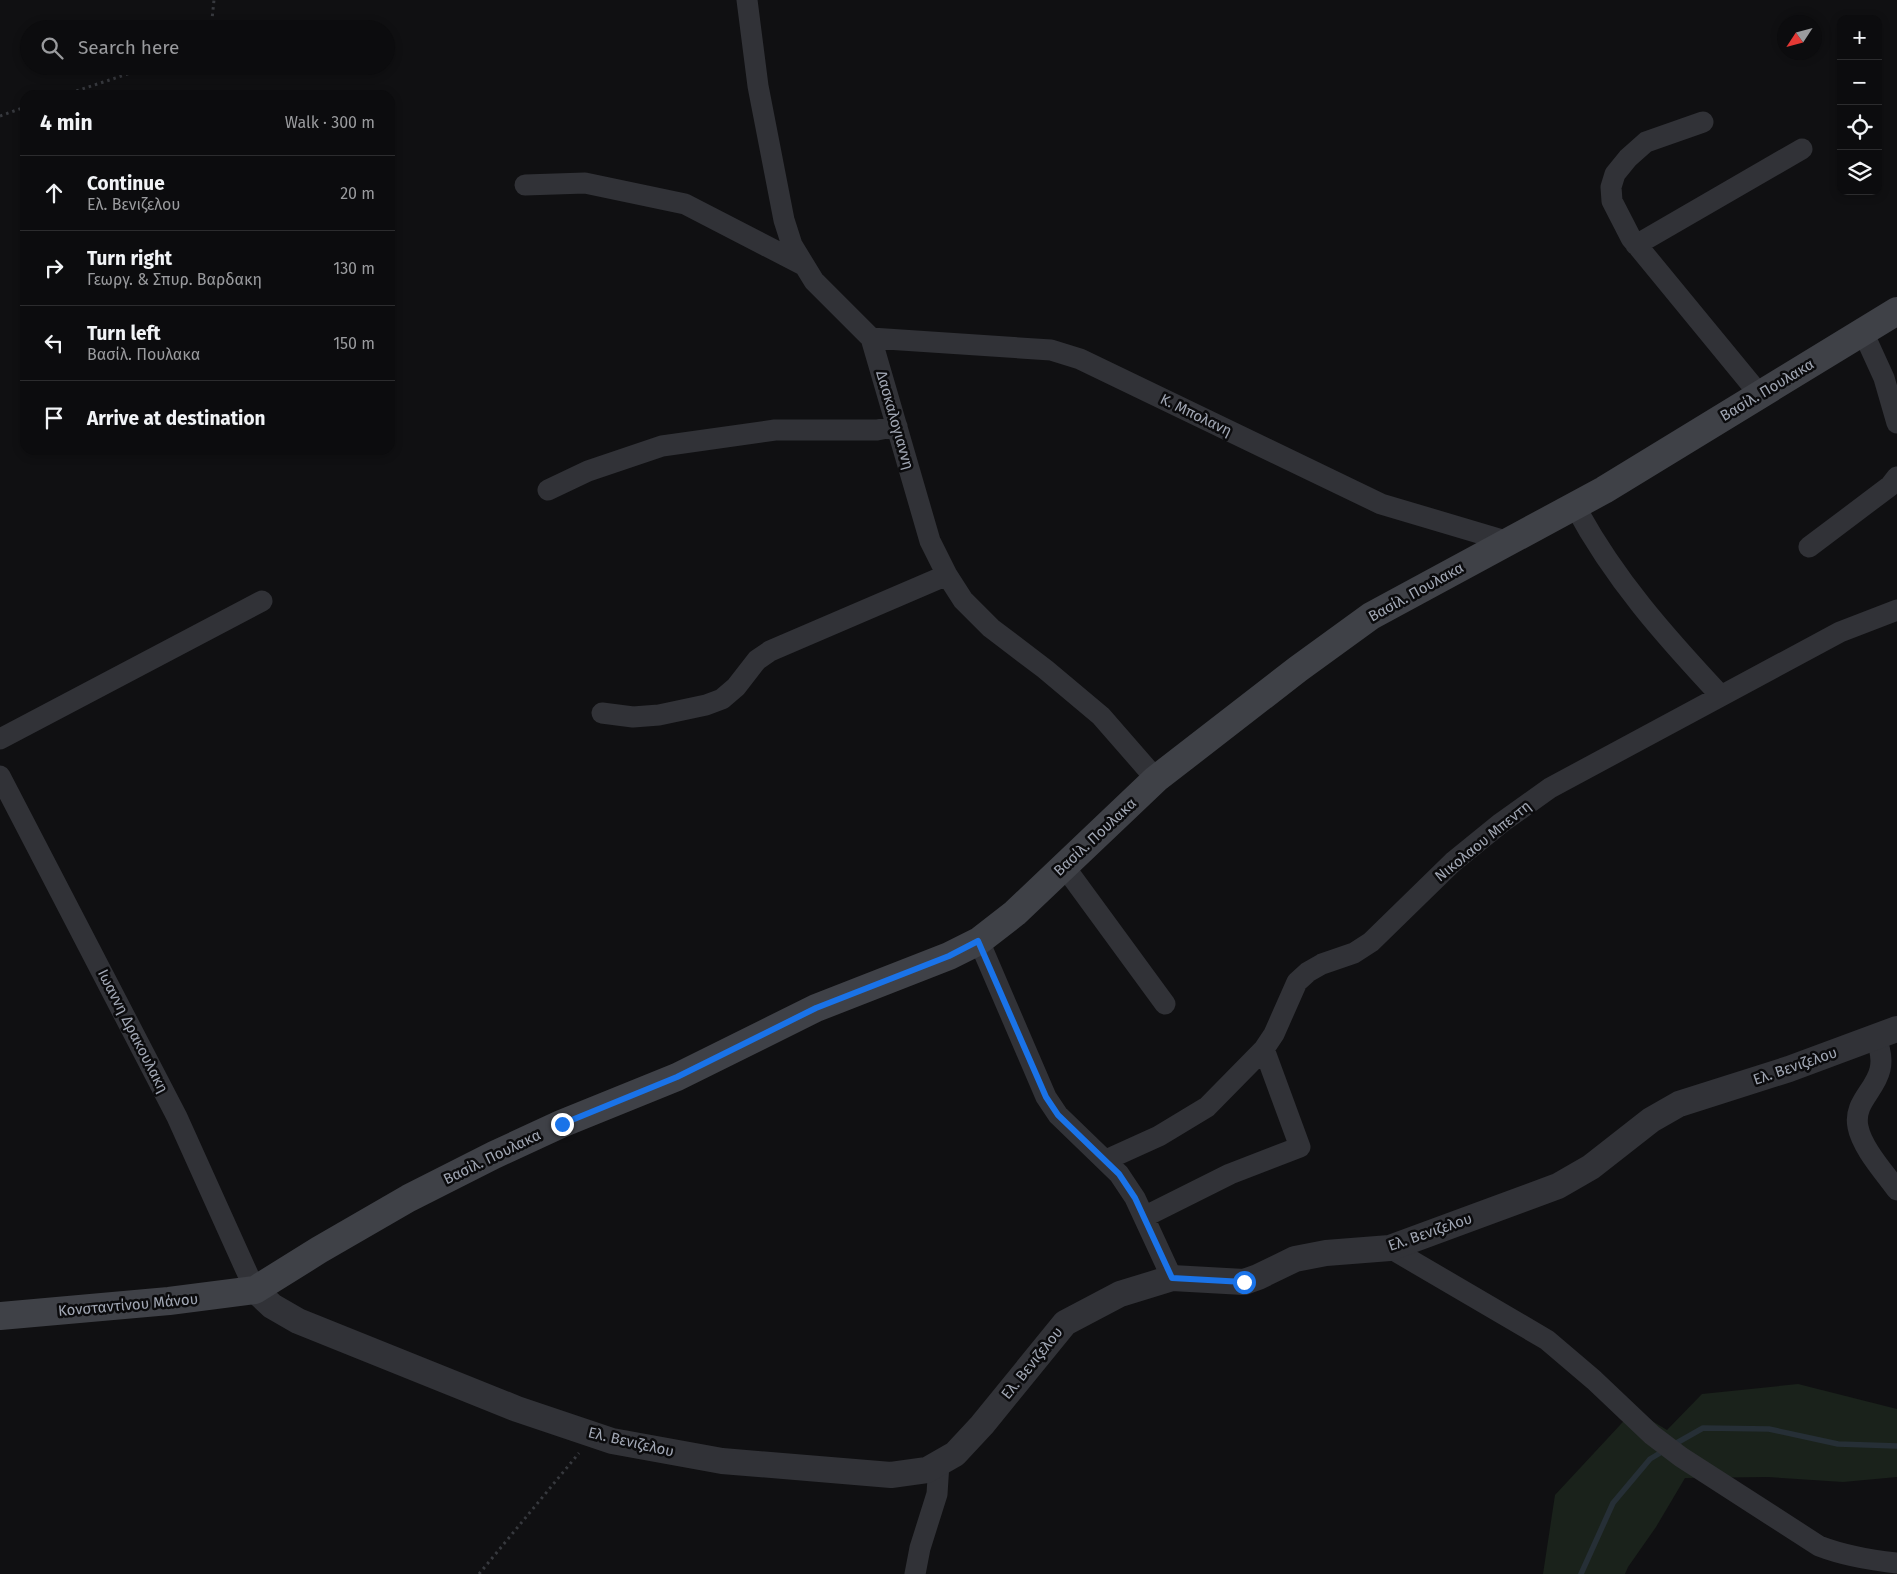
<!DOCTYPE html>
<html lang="en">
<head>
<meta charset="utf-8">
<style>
	:root { --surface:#0c0c0e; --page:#1a1a1c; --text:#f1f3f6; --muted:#9a9b9e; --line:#2c2c2e }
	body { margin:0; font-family:"Fira Sans",sans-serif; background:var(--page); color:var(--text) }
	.controls { position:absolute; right:15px; top:15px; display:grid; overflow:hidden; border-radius:10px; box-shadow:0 2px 8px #0003 }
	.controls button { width:45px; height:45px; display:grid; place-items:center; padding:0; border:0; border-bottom:1px solid var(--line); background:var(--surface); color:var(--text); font:25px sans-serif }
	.compass { position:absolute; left:1777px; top:15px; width:45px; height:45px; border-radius:50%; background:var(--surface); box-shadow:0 2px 8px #0003; rotate:234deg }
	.stop { position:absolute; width:15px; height:15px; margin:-11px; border:4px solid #1a73e8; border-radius:50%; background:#fff }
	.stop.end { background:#1a73e8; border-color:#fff; box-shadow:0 1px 5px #0008 }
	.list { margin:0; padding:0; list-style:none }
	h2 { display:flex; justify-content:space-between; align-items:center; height:65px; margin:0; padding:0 20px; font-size:21px }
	h2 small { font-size:16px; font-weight:400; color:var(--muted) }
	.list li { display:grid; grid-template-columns:32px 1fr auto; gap:15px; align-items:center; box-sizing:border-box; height:75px; padding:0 20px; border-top:1px solid var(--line) }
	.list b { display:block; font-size:19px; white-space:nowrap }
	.list p { margin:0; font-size:16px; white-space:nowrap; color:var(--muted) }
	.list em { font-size:16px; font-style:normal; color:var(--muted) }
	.icon { flex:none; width:28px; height:28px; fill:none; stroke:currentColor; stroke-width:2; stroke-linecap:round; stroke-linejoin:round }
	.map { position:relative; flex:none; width:1897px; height:1574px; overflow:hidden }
	.search { position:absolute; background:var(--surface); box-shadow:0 2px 8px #0003; left:20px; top:20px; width:375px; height:55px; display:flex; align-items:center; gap:12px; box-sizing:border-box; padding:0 18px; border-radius:28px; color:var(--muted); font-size:19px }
	.panel { position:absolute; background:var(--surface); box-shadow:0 2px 8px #0003; left:20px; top:90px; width:375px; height:365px; border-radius:15px }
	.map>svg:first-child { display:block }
</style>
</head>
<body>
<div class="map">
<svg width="1897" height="1574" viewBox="0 0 1897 1574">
	<rect width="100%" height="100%" fill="#101012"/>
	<path fill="#1a221b" d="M1798,1384l99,25v68l-54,5 -75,-5 -83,1 -29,49 -28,40 -3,7h-82l12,-79 79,-85 33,20 35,-36z"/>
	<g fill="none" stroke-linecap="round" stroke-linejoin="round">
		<path stroke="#262f36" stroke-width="5.5" d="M1673,1445l30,-17 66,1 69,15 59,2
			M1581,1574l32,-71 37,-44 15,-9"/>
		<path stroke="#37393e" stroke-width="3" stroke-dasharray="2.5 4" stroke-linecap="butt" d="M211,29l3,-29
			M64,95l88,-29
			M0,116l25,-9
			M479,1574l100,-121"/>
		<path stroke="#313237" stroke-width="21" d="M747,0l11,86 26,134 8,25 22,36 57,57 59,203 17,34 16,25 28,28 54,41 56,47 55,63
			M1703,122l-57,20 -18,16 -13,16 -4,13 1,14 19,37 129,157
			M525,185l60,-2 100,21 120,62
			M1636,245l166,-96
			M1863,332l21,46 13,45
			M871,338l180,12 29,9 301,145 128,38
			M548,490l40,-19 74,-25 113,-16h102l20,-4
			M1575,506c39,73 90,130 146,190
			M1809,547l81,-61 7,-9
			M602,713l31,4 26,-2 47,-10 16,-6 14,-12 21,-27 13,-9 177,-76
			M0,739l262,-138
			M0,776l177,341 78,173
			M1064,866l101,138
			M979,941l67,156 12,18 61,59 16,24 37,80
			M1875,1037c22,47 -24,56 -17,90 4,21 27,46 39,63
			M1106,1160l53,-24 48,-29 57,-58 10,-15 23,-52 11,-10 14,-8 32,-11 17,-11 82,-80 48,-39 49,-35 290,-156 57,-22
			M1144,1217l86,-43 70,-27 -36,-98
			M1390,1248l157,92 47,40 58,55 29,22 138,89c26,10 50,14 78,17
			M915,1574l5,-26 17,-54 2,-31"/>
		<path stroke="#313237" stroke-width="26" d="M255,1290l17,16 26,15 219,88 95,32 110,20 169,14 36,-5 28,-16 27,-29 83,-102 55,-29 52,-16 72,4 14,-5 37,-18 31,-6 64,-5 168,-62 33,-19 60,-47 28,-16 110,-35 108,-40"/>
		<path stroke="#3f4147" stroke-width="28" d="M0,1316l169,-15 86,-11 64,-40 90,-52 85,-43 67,-31 116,-47 139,-69 133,-52 30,-15 36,-28 141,-134 142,-110 73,-53 233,-126 293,-179"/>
	</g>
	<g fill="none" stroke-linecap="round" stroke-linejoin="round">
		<path stroke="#1a73e8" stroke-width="6" d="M562,1124l115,-47 139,-69 133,-52 29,-15 68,156 12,18 61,59 16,24 37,80 72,4"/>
	</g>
	<g text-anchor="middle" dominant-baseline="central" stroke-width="5" stroke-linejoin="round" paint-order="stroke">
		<g font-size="15" fill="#a1a7b4" stroke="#0b0b0d">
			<text transform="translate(1767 390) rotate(-31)">Βασίλ. Πουλακα</text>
			<text transform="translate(1196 415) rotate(26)">Κ. Μπολανη</text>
			<text transform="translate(895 420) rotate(74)">Δασκαλογιαννη</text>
			<text transform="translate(1416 592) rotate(-29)">Βασίλ. Πουλακα</text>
			<text transform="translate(1095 837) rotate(-43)">Βασίλ. Πουλακα</text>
			<text transform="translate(1483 841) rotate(-39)">Νικολαου Μπεντη</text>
			<text transform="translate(133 1031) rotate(63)">Ιωαννη Δρακουλακη</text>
			<text transform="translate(1795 1066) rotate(-19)">Ελ. Βενιζελου</text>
			<text transform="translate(492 1157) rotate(-26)">Βασίλ. Πουλακα</text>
			<text transform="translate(1430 1232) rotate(-19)">Ελ. Βενιζελου</text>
			<text transform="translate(128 1305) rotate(-5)">Κονσταντίνου Μάνου</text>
			<text transform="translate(1032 1363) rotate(-51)">Ελ. Βενιζελου</text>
			<text transform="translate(631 1442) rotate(13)">Ελ. Βενιζελου</text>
		</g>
	</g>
</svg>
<div class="controls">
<button>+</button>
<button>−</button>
<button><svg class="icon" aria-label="locate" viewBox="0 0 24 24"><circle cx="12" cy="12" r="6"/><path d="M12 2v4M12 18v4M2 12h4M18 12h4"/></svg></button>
<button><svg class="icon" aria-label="layers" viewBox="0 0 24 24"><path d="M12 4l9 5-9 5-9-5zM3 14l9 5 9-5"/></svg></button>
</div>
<svg class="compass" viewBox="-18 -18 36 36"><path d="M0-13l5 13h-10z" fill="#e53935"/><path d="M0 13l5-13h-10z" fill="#9a9b9e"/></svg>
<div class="stop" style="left:1244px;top:1282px"></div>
<div class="stop end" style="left:562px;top:1124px"></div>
<div class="search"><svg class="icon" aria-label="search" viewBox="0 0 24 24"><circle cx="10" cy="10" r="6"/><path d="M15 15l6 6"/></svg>Search here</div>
<section class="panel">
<h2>4 min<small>Walk · 300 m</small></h2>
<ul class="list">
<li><svg class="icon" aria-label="ahead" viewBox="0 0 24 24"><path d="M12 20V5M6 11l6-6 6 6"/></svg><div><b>Continue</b><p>Ελ. Βενιζελου</p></div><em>20 m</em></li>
<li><svg class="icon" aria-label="right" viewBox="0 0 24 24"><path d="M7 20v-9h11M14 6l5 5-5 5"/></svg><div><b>Turn right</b><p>Γεωργ. &amp; Σπυρ. Βαρδακη</p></div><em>130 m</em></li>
<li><svg class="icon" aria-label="left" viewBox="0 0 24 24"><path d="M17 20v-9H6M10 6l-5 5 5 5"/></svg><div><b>Turn left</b><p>Βασίλ. Πουλακα</p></div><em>150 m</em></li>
<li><svg class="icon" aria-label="arrive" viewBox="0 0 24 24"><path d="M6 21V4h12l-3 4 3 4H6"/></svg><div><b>Arrive at destination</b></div></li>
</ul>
</section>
</div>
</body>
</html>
